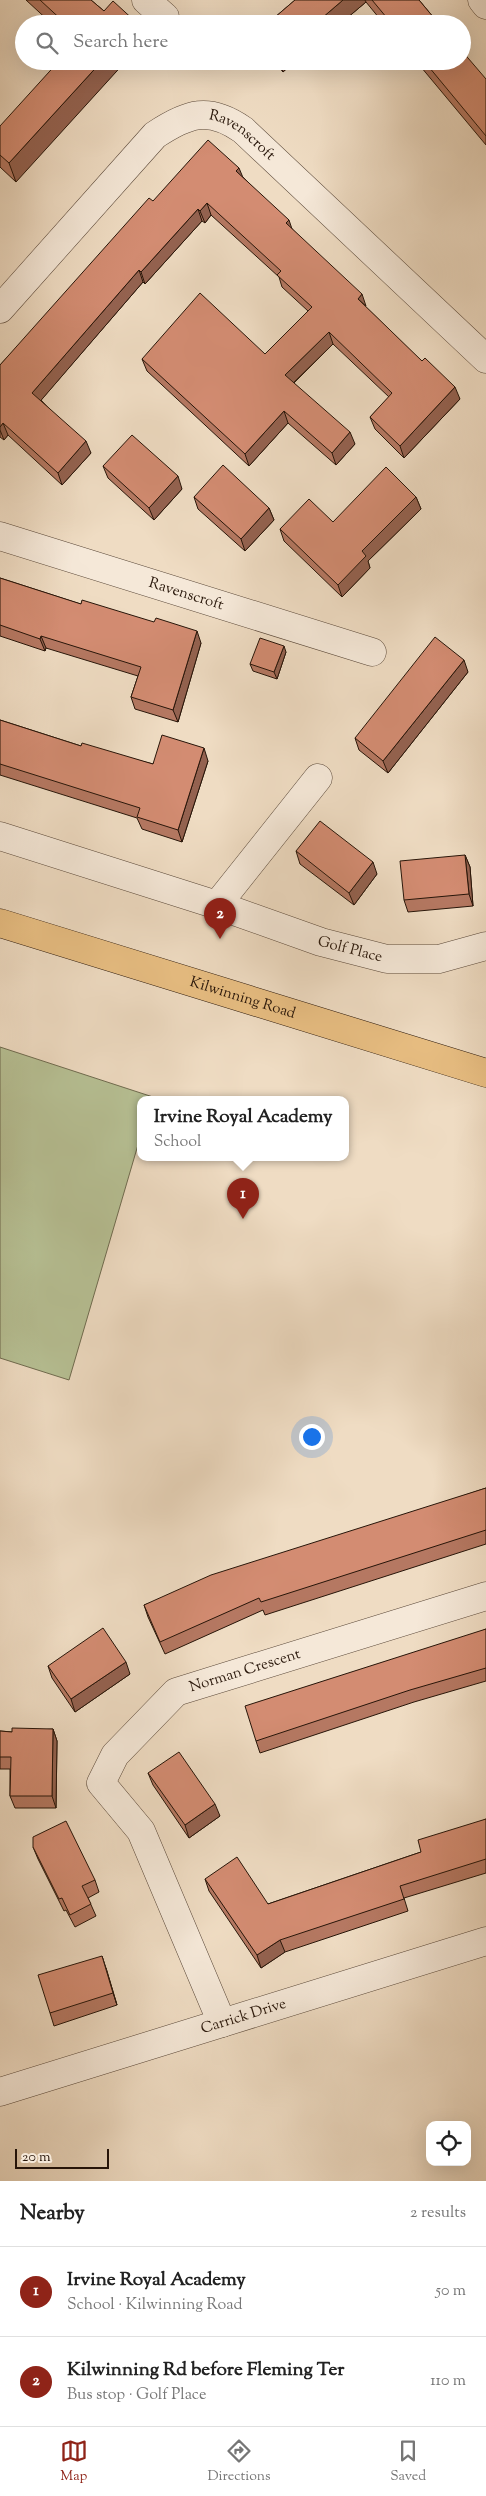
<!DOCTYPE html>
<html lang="en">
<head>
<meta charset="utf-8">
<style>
	:root { --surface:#fff; --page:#f6f6f6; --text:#222; --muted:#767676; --line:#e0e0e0; --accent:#8f2418 }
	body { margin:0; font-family:"Sorts Mill Goudy",serif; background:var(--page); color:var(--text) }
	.controls { position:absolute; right:15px; bottom:15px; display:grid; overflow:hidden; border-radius:10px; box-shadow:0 5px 20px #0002 }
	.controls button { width:45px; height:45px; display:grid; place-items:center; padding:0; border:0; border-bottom:1px solid var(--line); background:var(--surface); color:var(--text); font:25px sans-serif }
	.scale { position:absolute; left:15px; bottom:12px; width:94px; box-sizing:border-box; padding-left:5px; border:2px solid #271509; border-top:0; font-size:14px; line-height:18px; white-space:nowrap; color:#271509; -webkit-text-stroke:4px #f5e8d8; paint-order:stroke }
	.you { position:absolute; left:311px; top:1436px; width:18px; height:18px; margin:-12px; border:4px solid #fff; border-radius:50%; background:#1a73e8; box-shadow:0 0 0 8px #1a73e833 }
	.badge { display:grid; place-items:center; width:32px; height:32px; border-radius:50%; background:var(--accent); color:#fff; font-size:16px; font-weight:700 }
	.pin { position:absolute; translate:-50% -41px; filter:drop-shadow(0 1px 2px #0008) }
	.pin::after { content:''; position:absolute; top:26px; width:18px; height:15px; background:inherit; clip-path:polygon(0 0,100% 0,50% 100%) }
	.popup { position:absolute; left:137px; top:1096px; width:212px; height:65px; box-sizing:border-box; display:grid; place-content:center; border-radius:10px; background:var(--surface); filter:drop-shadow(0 1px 4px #0005); font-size:16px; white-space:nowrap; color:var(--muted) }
	.popup b { font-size:19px; color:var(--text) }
	.popup::after { content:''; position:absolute; left:50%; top:100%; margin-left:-10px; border:10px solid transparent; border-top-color:var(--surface) }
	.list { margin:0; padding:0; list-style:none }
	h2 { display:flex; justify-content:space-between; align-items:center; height:65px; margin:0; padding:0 20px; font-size:21px }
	h2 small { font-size:16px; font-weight:400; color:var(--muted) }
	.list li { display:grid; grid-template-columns:32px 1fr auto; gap:15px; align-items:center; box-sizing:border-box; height:90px; padding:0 20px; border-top:1px solid var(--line) }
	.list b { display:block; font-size:19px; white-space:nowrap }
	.list p { margin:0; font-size:16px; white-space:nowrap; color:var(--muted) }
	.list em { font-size:16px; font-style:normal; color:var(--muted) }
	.icon { flex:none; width:28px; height:28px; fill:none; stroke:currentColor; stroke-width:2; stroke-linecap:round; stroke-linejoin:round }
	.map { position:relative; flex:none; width:486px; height:2181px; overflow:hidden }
	.search { position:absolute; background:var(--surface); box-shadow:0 5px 20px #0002; left:15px; right:15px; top:15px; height:55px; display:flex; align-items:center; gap:12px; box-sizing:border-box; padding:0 18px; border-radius:28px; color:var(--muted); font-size:19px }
	.sheet { height:245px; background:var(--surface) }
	nav { display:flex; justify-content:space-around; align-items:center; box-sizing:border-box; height:70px; border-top:1px solid var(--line); background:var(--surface); font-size:14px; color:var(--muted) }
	nav a { display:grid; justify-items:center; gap:2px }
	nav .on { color:var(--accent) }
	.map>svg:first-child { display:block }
</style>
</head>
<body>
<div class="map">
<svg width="486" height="2181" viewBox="0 0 486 2181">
	<rect width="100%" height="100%" fill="#efdcc3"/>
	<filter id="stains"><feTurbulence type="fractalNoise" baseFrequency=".004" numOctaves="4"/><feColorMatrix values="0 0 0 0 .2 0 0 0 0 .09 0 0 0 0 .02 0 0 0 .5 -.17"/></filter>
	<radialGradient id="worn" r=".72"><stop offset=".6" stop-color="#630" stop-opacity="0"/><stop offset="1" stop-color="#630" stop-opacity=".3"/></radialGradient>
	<path fill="#b7c195" stroke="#6f6b4f" d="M0,1047l153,50 -1,3h-12v38l-71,242 -69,-22z"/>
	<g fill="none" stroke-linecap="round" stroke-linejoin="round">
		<defs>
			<g id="minor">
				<path d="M146,0l19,17"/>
				<path d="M482,0l4,5"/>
				<path id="s1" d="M0,309l155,-174c33,-22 54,-29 88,-5l243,229"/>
				<path id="s2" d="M0,536l372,116"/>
				<path id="s3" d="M0,836l217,69 104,37 66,17h52l47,-13"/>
				<path d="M217,905l101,-127"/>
				<path id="s4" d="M222,2023l-81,-192 -40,-48 14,-28 61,-63 310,-96"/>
				<path id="s5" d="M0,2092l486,-151"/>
			</g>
			<g id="primary">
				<path id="s6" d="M0,923l486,150"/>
			</g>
		</defs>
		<use href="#minor" stroke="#594738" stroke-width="29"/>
		<use href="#primary" stroke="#271509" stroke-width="29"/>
		<use href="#minor" stroke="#f5e8d8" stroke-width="28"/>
		<use href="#primary" stroke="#e8be82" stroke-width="28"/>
	</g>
	<path fill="#b57862" stroke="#271509" d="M26,0h65l13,11 33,13h-85z
		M295,0h124l20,24h-55l-18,-22 -26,22h-73z
		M274,61h21l-12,11z
		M416,61h46l24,18v66z
		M0,126l16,56 -16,-15z
		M243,177l123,130 94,92 -56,59 -29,-29 -5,-12 19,-20 -56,-53 -39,39 61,61 -19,21 -48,-42 -39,43 -102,-95 -5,-12 123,-5 43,-43 -26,-24 -3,-10 -68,-62 -6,8 -3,-2 -57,63 -2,-2 -102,118 50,53 -29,32 -54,-50 -4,5 -4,-3v-72l153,-164z
		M103,466l79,23 -28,31 -46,-42z
		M194,497l75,11 5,12 -29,31 -47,-42z
		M416,497l5,12 -53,52 2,7 -28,29 -58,-56 -4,-12 53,-7z
		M0,578l201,65 -23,79 -43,-13 -4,-12 7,-21 -92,-28 -1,3 -45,-15z
		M286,652l-9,27 -24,-8 -3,-7z
		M468,672l-80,101 -29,-23 -4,-12z
		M0,720l81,26 72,18 55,-3 -26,81 -40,-13 -5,-11 -137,-43z
		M296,851l81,23 -23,31 -54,-41z
		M465,855l5,12 3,39 -65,6 -4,-12z
		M486,1488v56l-221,71 -2,-5 -98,44 -17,-37 -4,-12z
		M486,1629v52l-72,21 -154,51 -4,-12z
		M48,1666l82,8 -55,38 -23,-34z
		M53,1729l4,12 -1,67h-41l-5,-12v-27h-10v-38l12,1z
		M148,1773l72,43 -31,22 -36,-53z
		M486,1819v54l-82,25 4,13 -123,41 -24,16 -52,-77 -4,-12 63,25 153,-52z
		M33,1847l62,33 4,12 -11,6 8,18 -21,11 -9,-17 -2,1 -26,-52z
		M106,1968l11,37 -63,21 -4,-13z"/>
	<path fill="#946250" stroke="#271509" d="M343,0h22l1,2 -26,22h-25z
		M102,61h24l-110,121 -7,-19z
		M279,61h16l-12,11z
		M239,168l5,12 -8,-9z
		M207,203l4,12 -6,8 -5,-12z
		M198,209l4,12 -57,63 -4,-12z
		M289,220l4,12 -7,-9z
		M139,270l4,12 -106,123 -5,-12z
		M362,294l4,12 -8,-7z
		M329,332l4,12 -44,43 -4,-12z
		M455,387l5,12 -56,59 -4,-12z
		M284,411l4,12 -39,43 -4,-12z
		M3,423l5,12 -4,5 -4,-10v-3z
		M350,432l5,12 -19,21 -4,-12z
		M86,441l5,12 -29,32 -4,-12z
		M178,476l4,13 -28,31 -5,-12z
		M416,497l5,12 -53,52 2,7 -28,29 -4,-12 24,-34z
		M269,508l5,12 -29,31 -4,-12z
		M197,631l4,12 -23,79 -5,-12z
		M41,636l5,12 -1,3 -5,-12z
		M284,646l2,6 -9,27 -3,-7z
		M464,660l4,12 -80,101 -5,-12z
		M204,748l4,13 -26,81 -4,-12z
		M465,855l5,12 3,39 -4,-12z
		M373,862l4,12 -23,31 -5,-12z
		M126,1662l4,12 -55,38 -4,-13z
		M53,1729l4,12 -1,67 -4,-12z
		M215,1804l5,12 -31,22 -4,-13z
		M280,1940l5,12 -24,16 -4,-13z
		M102,1956l4,12 11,37 -4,-12z"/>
	<path fill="#d38c72" stroke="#271509" d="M40,0h51l13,11 9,-10 24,22 -71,1z
		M295,0h48l-28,24h-48z
		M372,0h47l20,24h-47z
		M462,51l24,28v57l-62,-75h38z
		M59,61h43l-93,102 -9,-8v-29z
		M208,140l31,28 -3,3 53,49 -3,3 76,71 -4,5 64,62 3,-3 30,29 -55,59 -30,-29 22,-24 -63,-61 -44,43 65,57 -18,21 -48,-42 -39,43 -103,-95 58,-66 65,61 47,-47 -35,-32 4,-4 -74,-68 -7,8 -2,-2 -57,63 -2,-2 -107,123 54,48 -28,32 -55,-50 -3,4v-62l149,-167 4,3z
		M132,435l46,41 -29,32 -46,-42z
		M223,465l46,43 -28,31 -47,-42z
		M386,467l30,30 -54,54 4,5 -28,29 -58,-56 29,-30 24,23z
		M0,578l81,26 1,-4 72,22 2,-4 41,13 -24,79 -42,-13 10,-30 -100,-31 -1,3 -40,-14z
		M435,637l29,23 -81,101 -28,-23z
		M260,638l24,8 -10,26 -24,-8z
		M0,720l81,26 1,-3 71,21 9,-29 42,13 -26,82 -41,-13 3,-9 -140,-44z
		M320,821l53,41 -24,31 -53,-42z
		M465,855l4,39 -65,6 -4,-39z
		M486,1488v42l-225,72 -2,-4 -99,44 -16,-37 67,-30z
		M103,1628l23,34 -55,37 -23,-33z
		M486,1629v39l-76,22 -154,51 -11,-35z
		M12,1728l41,1 -1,67h-42l1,-39h-11v-26l12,1z
		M179,1752l36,52 -30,21 -37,-52z
		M486,1819v40l-86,27 4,13 -124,41 -23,15 -52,-76 32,-22 31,47 153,-52 -3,-12z
		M66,1821l29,59 -13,6 9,18 -21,11 -8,-17 -3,1 -26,-52v-10z
		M102,1956l11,37 -63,20 -12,-38z"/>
	<g text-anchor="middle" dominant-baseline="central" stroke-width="4" stroke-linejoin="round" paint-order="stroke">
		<g font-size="15" fill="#271509" stroke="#f5e8d8">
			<text stroke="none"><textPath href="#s1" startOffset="331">Ravenscroft</textPath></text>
			<text stroke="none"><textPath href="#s2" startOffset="195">Ravenscroft</textPath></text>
			<text stroke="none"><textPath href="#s3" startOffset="368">Golf Place</textPath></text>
			<text stroke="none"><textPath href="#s6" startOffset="254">Kilwinning Road</textPath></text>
			<text stroke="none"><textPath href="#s4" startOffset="462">Norman Crescent</textPath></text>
			<text stroke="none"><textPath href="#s5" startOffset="255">Carrick Drive</textPath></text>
		</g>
	</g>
	<rect width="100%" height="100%" filter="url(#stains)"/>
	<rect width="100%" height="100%" fill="url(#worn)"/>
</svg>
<div class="controls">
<button><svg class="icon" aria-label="locate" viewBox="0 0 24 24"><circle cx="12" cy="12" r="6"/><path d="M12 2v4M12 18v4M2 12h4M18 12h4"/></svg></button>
</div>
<div class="scale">20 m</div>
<div class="you"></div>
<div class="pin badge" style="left:243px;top:1219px">1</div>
<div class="popup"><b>Irvine Royal Academy</b>School</div>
<div class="pin badge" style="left:220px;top:939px">2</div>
<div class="search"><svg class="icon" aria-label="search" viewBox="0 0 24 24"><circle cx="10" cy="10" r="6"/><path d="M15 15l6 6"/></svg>Search here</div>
</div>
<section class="sheet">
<h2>Nearby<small>2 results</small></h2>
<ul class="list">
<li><span class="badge">1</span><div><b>Irvine Royal Academy</b><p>School · Kilwinning Road</p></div><em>50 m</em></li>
<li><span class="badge">2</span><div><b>Kilwinning Rd before Fleming Ter</b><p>Bus stop · Golf Place</p></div><em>110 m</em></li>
</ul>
</section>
<nav>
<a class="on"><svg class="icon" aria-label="map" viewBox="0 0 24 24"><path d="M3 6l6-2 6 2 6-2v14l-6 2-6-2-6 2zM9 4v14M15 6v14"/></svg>Map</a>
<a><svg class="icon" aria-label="directions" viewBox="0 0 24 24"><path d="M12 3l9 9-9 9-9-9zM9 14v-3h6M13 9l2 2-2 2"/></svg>Directions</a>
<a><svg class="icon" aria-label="saved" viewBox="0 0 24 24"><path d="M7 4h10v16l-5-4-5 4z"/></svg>Saved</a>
</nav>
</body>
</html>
